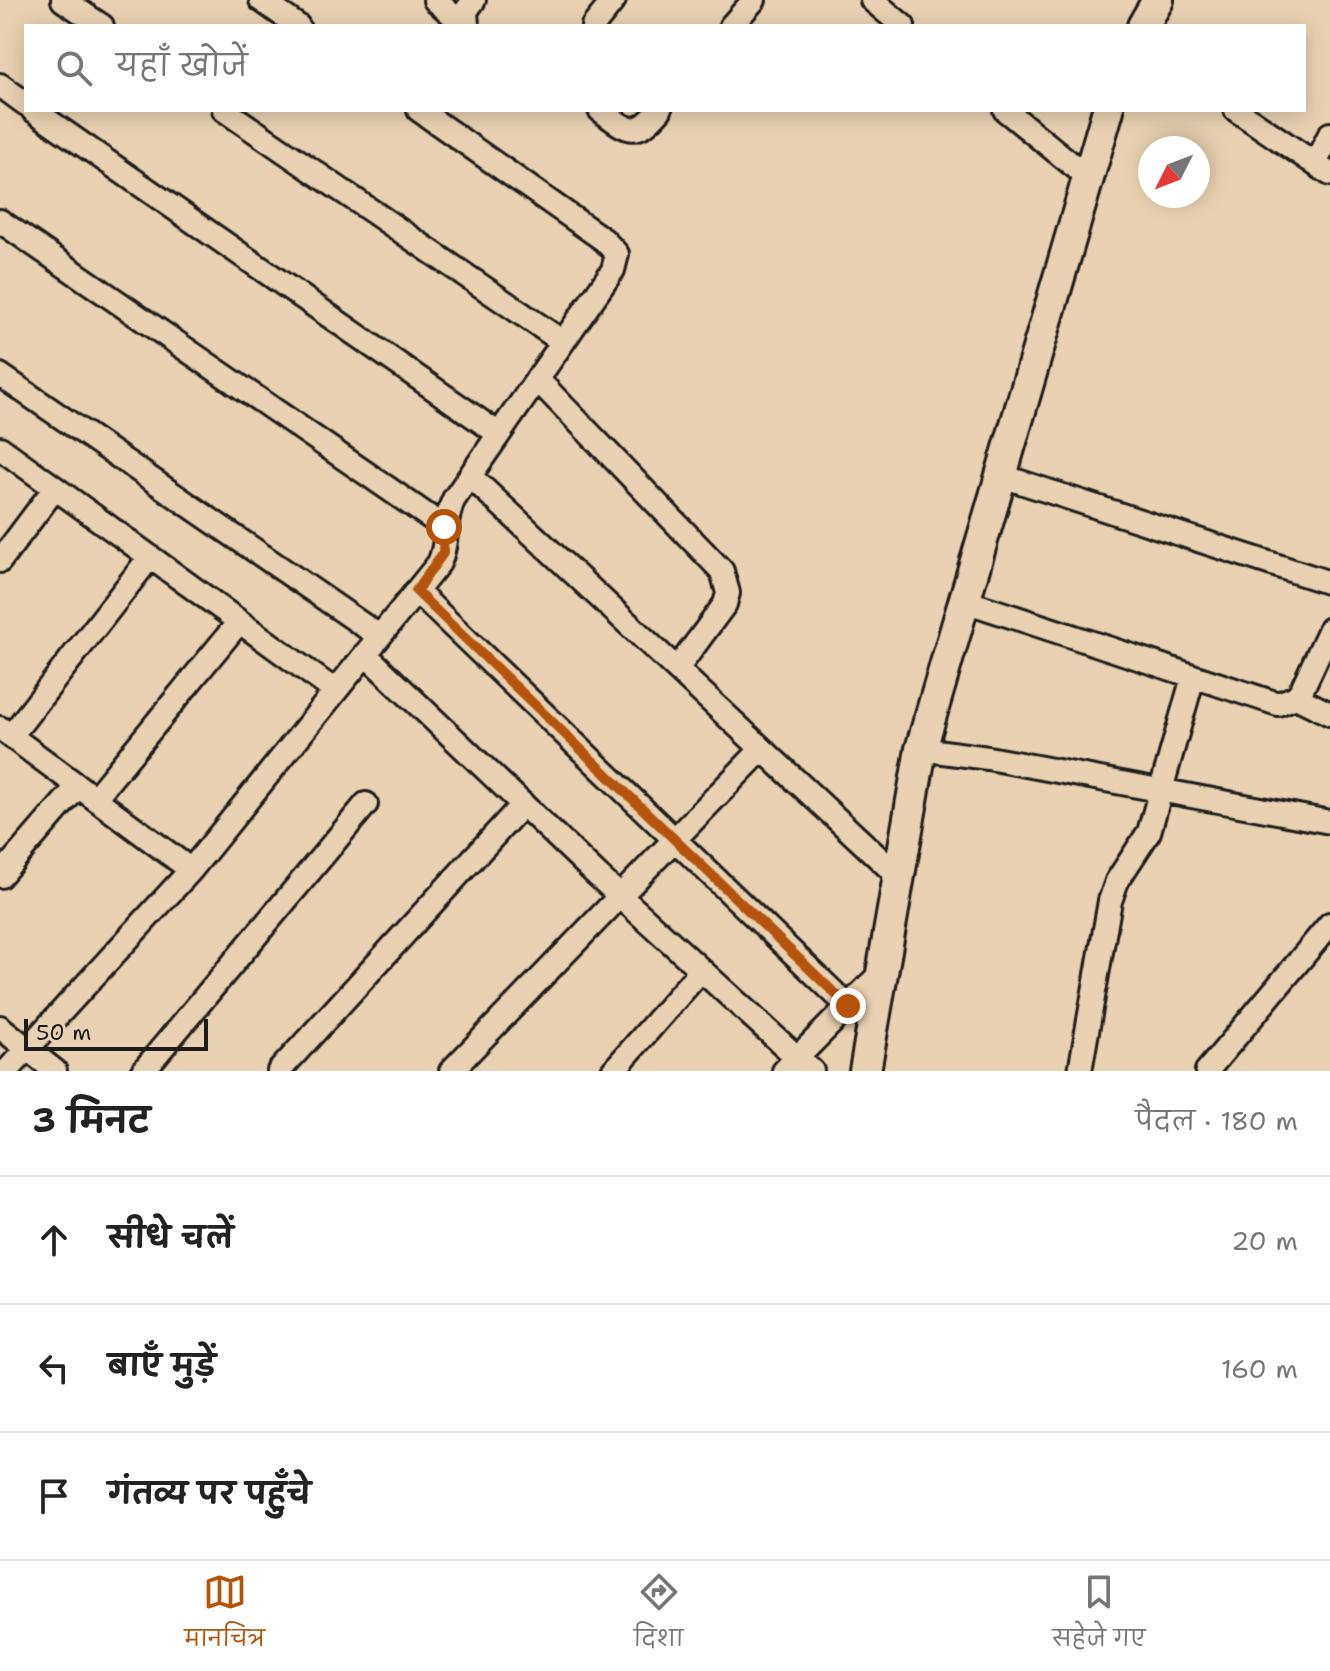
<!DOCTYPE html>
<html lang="hi">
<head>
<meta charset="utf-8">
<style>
	:root { --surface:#fff; --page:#f2f2f2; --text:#222; --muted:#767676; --line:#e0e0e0; --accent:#b45309 }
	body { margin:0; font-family:"Shantell Sans","Playpen Sans Deva",sans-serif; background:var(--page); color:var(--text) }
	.compass { position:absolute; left:1138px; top:136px; width:72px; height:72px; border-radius:50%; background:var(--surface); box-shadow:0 4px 20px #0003; rotate:228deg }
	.scale { position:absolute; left:24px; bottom:20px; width:184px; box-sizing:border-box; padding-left:8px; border:4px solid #1c1c1c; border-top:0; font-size:22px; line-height:28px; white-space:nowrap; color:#1c1c1c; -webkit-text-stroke:6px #e8d2b1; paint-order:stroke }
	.stop { position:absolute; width:24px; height:24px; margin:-18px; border:6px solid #b45309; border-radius:50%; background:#fff }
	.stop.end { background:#b45309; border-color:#fff; box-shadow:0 2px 8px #0008 }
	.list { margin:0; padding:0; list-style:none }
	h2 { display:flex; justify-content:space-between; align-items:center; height:104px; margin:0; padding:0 32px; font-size:34px }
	h2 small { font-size:26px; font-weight:400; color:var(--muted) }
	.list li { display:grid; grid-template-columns:52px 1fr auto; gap:24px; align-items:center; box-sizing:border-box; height:128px; padding:0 32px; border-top:2px solid var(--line) }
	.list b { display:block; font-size:30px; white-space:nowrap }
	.list em { font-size:26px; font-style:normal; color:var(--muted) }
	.icon { flex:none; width:44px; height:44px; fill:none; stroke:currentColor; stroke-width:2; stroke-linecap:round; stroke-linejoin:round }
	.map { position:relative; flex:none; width:1330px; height:1071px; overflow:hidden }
	.search { position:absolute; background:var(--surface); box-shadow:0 4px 20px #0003; left:24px; right:24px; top:24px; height:88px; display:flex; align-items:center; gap:20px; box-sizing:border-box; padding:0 28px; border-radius:0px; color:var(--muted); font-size:30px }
	.sheet { height:488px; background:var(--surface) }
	nav { display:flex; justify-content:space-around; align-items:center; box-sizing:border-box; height:112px; border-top:2px solid var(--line); background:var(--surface); font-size:22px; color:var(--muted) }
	nav a { display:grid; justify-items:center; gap:4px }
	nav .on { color:var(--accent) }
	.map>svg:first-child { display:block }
</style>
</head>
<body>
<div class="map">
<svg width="1330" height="1071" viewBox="0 0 1330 1071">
	<rect width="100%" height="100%" fill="#e8d2b1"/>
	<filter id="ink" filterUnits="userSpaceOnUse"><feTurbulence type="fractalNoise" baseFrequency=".0125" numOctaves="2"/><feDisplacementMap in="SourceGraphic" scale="16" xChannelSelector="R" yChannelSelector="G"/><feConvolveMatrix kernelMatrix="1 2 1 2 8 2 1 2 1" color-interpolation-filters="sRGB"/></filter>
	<g filter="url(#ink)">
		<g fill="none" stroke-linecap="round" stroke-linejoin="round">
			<defs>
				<path id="street" d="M63,0l39,26
					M261,0l37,26
					M435,0l30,26
					M872,0l31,26
					M467,26l-1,-15 8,-11
					M593,26l21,-26
					M731,26l23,-26
					M0,85l26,19
					M33,110l466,324
					M224,110l339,232
					M600,110c28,21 35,29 60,0
					M1005,110l85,69
					M1236,110l94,64
					M1315,164l15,-30
					M0,221l444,306
					M0,375l379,261
					M537,379l185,192 6,22 -3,11 -48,65
					M0,448l335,243
					M999,475l331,108
					M470,476l428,400
					M0,561l55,-73
					M416,591l432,415
					M962,600l316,104 18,-7 6,-8 28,-60
					M365,654l233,222 214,195
					M1296,697l34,17
					M0,728l191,142
					M11,736l139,-179
					M921,749l67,9 342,64
					M95,798l144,-176
					M0,876l78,-90
					M0,1027l55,44
					M7,1071l184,-201 248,-307c10,-21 4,-43 15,-64l159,-229 4,-16 -13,-14 -185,-130
					M143,1071l223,-267
					M279,1071l244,-267
					M451,1071l311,-322
					M613,1071l88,-101
					M784,1071l97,-98
					M1080,1071l30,-170 7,-20 32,-49 44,-155
					M1207,1071l123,-147"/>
				<path id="secondary" d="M1143,26l15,-26
					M865,1071l56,-322 187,-639"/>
			</defs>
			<use href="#street" stroke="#1c1c1c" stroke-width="28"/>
			<use href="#secondary" stroke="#1c1c1c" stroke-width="36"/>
			<use href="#street" stroke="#e8d2b1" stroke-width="22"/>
			<use href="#secondary" stroke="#e8d2b1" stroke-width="30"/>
		</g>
	</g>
	<g fill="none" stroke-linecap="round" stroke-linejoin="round" filter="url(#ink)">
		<path stroke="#b45309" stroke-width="10" d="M444,527l-1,26 -27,38 432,415"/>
	</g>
</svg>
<svg class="compass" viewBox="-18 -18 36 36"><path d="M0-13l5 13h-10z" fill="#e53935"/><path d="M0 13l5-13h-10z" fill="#767676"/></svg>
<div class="scale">50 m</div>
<div class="stop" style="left:444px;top:527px"></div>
<div class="stop end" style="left:848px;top:1006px"></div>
<div class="search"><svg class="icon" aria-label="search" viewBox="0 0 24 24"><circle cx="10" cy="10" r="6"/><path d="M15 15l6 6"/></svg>यहाँ खोजें</div>
</div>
<section class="sheet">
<h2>3 मिनट<small>पैदल · 180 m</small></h2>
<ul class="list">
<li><svg class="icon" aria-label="ahead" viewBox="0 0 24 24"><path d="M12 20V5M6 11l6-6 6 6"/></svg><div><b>सीधे चलें</b></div><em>20 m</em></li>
<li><svg class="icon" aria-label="left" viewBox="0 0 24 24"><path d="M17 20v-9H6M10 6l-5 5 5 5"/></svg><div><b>बाएँ मुड़ें</b></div><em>160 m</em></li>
<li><svg class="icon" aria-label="arrive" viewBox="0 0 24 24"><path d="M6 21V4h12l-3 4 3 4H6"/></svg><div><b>गंतव्य पर पहुँचे</b></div></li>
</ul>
</section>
<nav>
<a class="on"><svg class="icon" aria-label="map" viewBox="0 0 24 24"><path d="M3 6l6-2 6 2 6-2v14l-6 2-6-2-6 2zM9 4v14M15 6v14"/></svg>मानचित्र</a>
<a><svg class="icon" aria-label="directions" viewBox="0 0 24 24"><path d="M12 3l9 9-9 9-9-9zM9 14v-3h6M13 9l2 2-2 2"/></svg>दिशा</a>
<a><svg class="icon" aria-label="saved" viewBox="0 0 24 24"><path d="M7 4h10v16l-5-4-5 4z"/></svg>सहेजे गए</a>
</nav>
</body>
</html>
